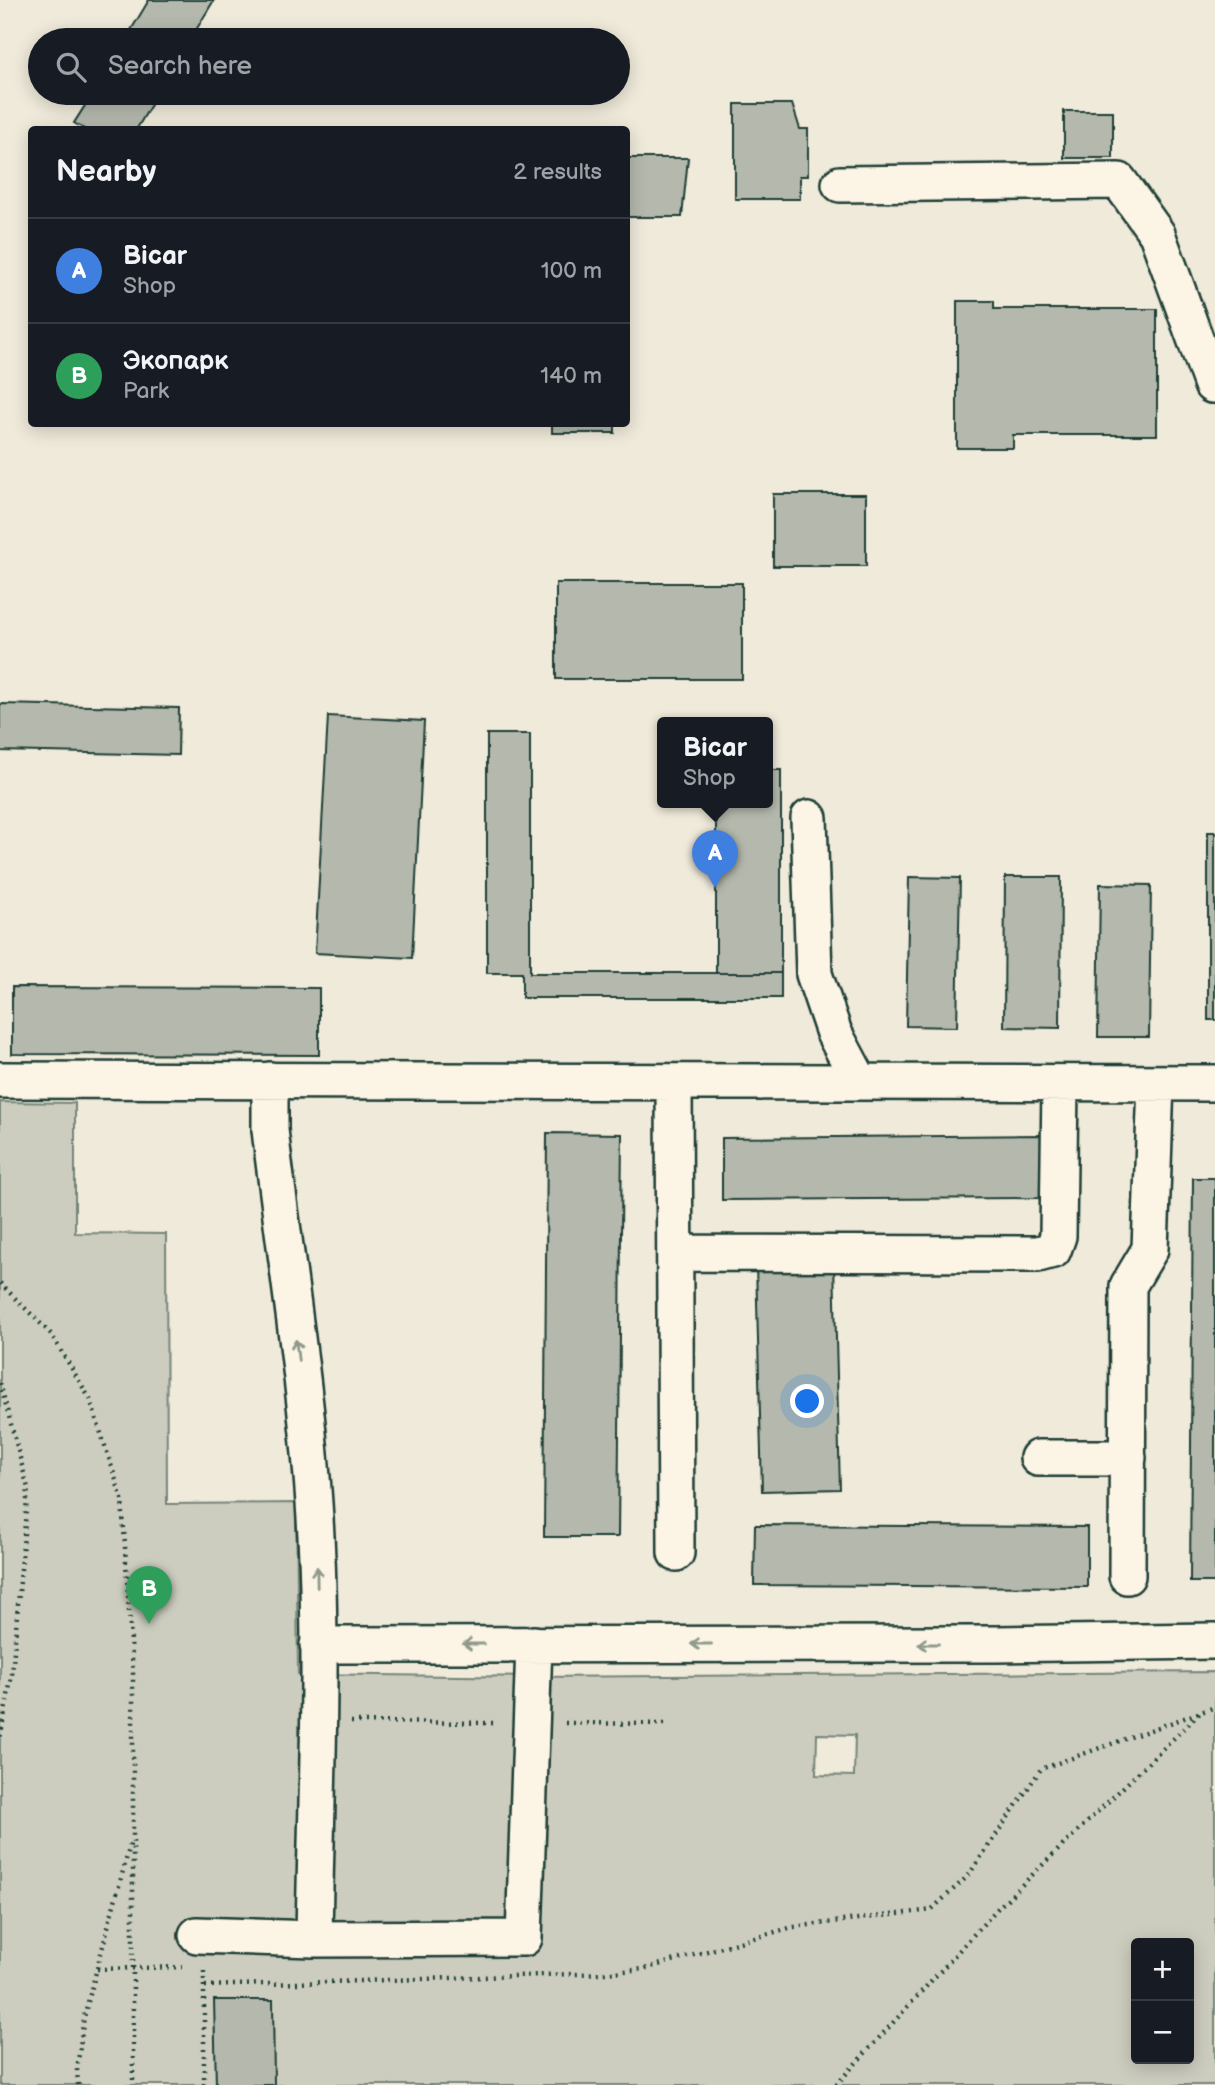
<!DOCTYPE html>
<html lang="en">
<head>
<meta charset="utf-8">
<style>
	:root { --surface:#171b24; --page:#20242c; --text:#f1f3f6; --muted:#9ea1a6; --line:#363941; --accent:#2563eb }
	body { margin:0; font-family:"Balsamiq Sans",sans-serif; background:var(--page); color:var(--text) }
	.controls { position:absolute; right:21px; bottom:21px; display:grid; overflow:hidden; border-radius:7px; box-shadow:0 4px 18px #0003 }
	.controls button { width:63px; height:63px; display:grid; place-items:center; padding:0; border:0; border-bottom:2px solid var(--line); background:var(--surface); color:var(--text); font:35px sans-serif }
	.you { position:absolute; left:808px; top:1402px; width:24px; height:24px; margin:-18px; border:5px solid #fff; border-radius:50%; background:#1a73e8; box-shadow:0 0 0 10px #1a73e833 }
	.badge { display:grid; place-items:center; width:46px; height:46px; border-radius:50%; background:var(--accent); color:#fff; font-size:23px; font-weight:700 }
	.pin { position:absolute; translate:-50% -58px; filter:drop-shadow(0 2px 4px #0008) }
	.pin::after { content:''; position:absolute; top:37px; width:24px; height:21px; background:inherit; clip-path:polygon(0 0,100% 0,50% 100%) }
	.popup { position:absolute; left:657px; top:717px; width:116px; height:91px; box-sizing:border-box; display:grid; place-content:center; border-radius:7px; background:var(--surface); filter:drop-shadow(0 2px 5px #0005); font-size:23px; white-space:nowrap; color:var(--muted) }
	.popup b { font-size:26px; color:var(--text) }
	.popup::after { content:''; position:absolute; left:50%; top:100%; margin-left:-14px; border:14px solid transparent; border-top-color:var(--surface) }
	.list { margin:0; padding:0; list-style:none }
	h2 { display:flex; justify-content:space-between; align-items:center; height:91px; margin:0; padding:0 28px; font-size:30px }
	h2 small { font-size:23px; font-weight:400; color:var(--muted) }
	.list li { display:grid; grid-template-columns:46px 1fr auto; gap:21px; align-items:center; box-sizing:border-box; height:105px; padding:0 28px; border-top:2px solid var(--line) }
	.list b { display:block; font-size:26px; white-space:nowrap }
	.list p { margin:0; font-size:23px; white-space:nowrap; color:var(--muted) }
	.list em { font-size:23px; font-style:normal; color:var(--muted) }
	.icon { flex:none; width:38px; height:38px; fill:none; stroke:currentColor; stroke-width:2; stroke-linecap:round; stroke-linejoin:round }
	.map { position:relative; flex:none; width:1215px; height:2085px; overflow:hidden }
	.search { position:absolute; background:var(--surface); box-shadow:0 4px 18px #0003; left:28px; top:28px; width:602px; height:77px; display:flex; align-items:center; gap:18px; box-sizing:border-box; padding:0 24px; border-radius:38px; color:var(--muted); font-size:26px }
	.panel { position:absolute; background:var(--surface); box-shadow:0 4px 18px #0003; left:28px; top:126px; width:602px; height:301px; border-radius:7px }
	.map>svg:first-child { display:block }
</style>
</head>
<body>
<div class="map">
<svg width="1215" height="2085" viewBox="0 0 1215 2085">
	<rect width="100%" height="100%" fill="#efeada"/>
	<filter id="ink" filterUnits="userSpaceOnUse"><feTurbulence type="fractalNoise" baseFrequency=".0143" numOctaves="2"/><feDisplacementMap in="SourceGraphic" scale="14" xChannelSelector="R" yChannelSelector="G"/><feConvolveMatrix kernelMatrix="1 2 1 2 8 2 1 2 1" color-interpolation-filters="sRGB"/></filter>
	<g filter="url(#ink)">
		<path fill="#cccdbf" stroke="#76857a" stroke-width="2" fill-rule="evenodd" d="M0,1102l75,1v130l91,1 1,270 129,-1 2,171 234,3 683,-5v413h-1215zM817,1734l38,1 -1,41 -38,-1zM1136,1943h53v116h-53z"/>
		<path fill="#b5b9ad" stroke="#1f3d34" stroke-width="2" d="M149,0h65l-24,40h-65z
			M93,93h65l-22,37h-50l-12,-7z
			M735,104h57l8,25h8v47h-8v23h-65z
			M1064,111h49v47h-49z
			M626,158h62l-6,59h-56z
			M957,301h37v8h163v126h-144v13h-56z
			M552,424h63v9h-63z
			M773,494h93v72h-93z
			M556,583h186v96h-186z
			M0,704l179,4 -1,47 -178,-4z
			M328,716l96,5 -12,237 -97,-5z
			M487,734h43v239h251v25h-259v-25h-35z
			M768,770h13v203h-65v-171h52z
			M1208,832h7v188h-7z
			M909,877l51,1 -3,149 -51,-1z
			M1005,877h56l-1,151 -56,-1z
			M1100,884l51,1 -2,152h-51z
			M12,987l307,1v67l-307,-1z
			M547,1133l75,1 -4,403h-74z
			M1044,1135v63l-322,2v-62z
			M1193,1178h22v404h-25z
			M834,1263l6,226 -78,2 -6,-227z
			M755,1525l332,2v60l-333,-2z
			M214,2000h59l1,85h-58z"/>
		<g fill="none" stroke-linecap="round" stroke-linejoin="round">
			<defs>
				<path id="minor" d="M840,184l279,-3 38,53 55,151h3
					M809,818l5,156 20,59 26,49
					M0,1080l1215,3
					M674,1082l2,471
					M675,1253l363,1 15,-4 5,-14 2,-153
					M1038,1458h90
					M1127,1576l1,-290 22,-37 6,-166
					M318,1645l679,-1 218,-3
					M197,1935l117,4c2,-134 9,-269 2,-403 -7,-136 -30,-272 -46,-406v-50
					M314,1939l210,-1 10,-294"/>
			</defs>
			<use href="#minor" stroke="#1f3d34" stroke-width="40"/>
			<path stroke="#1f3d34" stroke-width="4.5" stroke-dasharray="2 5" stroke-linecap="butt" d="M0,1283l51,51 39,65 32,100 11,174v286
				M0,1383l28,105 -16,186 -12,65
				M351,1722l146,1
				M565,1723l101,1
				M97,1969l85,-2
				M133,1980v105
				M205,1986l400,-13 39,-4 149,-42 138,-17 37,-34 73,-107 174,-62
				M78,2085l-1,-16 7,-52 47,-176
				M204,2085v-118
				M836,2085l162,-177 202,-195"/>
			<use href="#minor" stroke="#fcf5e5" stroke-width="35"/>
			<path stroke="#1f3d34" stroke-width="4.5" stroke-dasharray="2 5" stroke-linecap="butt" d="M133,1959v21"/>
		</g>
		<defs><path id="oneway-shaft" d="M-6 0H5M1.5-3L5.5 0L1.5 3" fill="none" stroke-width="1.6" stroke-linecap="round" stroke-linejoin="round" transform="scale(1.75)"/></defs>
		<g stroke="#8e998c">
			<use href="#oneway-shaft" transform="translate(297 1350) rotate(-97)"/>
			<use href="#oneway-shaft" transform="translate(317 1577) rotate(-91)"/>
			<use href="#oneway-shaft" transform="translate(473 1644) rotate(180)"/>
			<use href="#oneway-shaft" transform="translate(701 1644) rotate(180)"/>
			<use href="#oneway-shaft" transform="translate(928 1644) rotate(180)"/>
		</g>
	</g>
</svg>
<div class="controls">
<button>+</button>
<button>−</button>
</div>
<div class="you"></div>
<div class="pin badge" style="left:715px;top:888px;background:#3f7fe0">A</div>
<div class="popup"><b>Bicar</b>Shop</div>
<div class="pin badge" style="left:149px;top:1624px;background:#2e9e5b">B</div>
<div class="search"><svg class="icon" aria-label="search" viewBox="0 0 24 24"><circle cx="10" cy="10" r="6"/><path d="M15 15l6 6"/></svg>Search here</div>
<section class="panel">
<h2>Nearby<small>2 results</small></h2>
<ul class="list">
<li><span class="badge" style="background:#3f7fe0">A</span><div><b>Bicar</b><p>Shop</p></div><em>100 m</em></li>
<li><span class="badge" style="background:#2e9e5b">B</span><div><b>Экопарк</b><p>Park</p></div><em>140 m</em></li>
</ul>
</section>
</div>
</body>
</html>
